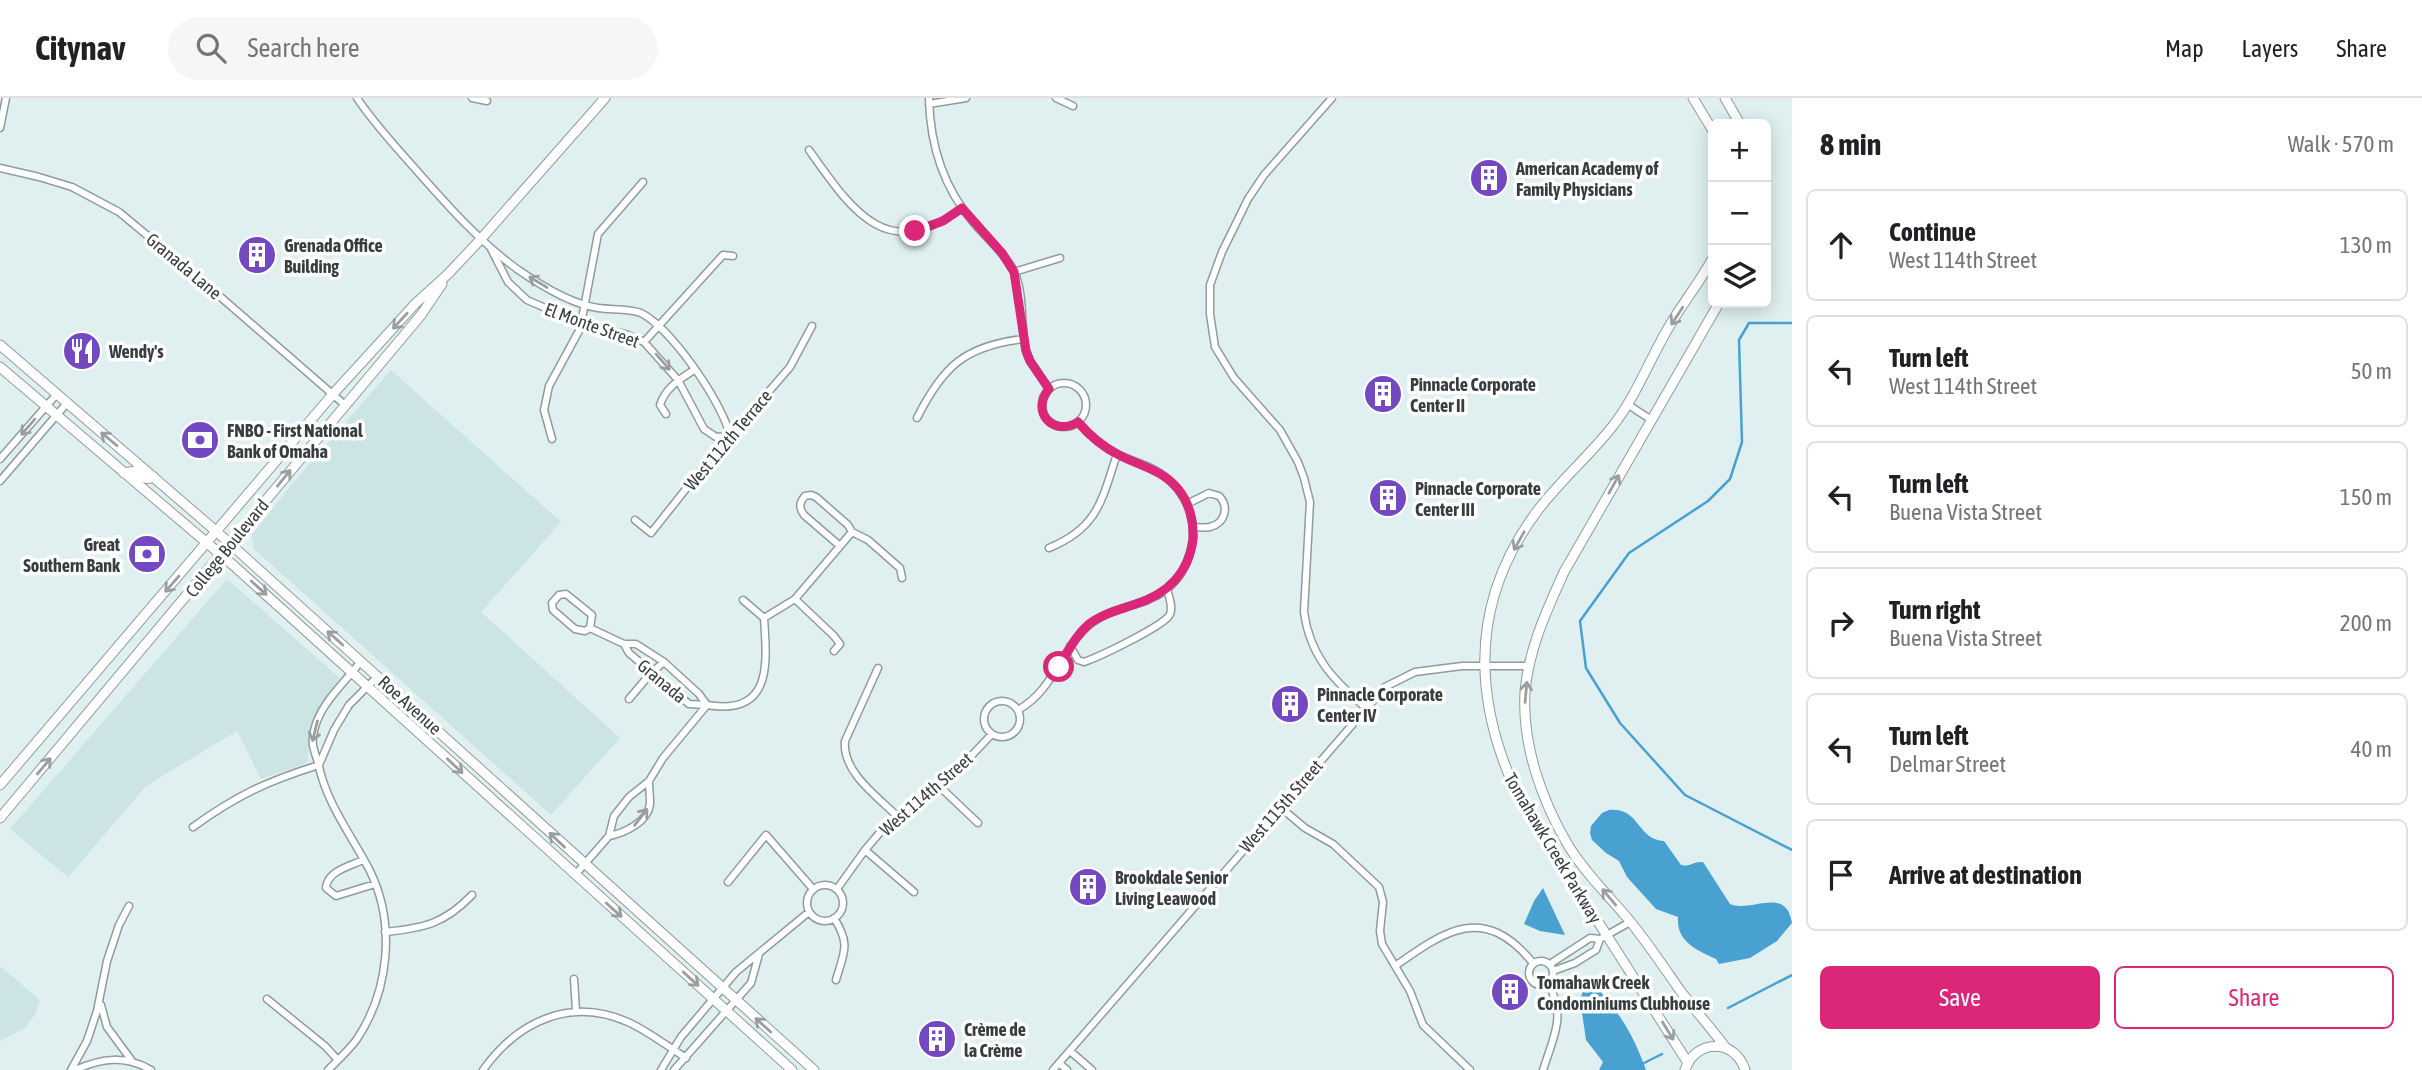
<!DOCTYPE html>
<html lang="en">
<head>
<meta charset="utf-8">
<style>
	:root { --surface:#fff; --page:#f6f6f6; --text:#202124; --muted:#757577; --line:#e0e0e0; --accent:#db2777 }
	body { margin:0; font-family:"Asap Condensed",sans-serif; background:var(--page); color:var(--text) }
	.controls { position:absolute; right:21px; top:21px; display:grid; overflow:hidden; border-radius:10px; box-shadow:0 4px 18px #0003 }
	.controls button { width:63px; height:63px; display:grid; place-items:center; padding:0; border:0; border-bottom:2px solid var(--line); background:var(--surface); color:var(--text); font:35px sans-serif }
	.stop { position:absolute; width:21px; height:21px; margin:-16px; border:5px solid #db2777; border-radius:50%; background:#fff }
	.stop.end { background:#db2777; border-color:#fff; box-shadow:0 2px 7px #0008 }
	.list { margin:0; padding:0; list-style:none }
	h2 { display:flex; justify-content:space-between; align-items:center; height:91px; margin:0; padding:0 28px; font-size:30px }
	h2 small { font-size:23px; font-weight:400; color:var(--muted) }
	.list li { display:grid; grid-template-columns:46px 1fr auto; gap:21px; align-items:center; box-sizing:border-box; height:112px; margin:0 14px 14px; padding:0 14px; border:2px solid var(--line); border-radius:10px }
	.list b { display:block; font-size:26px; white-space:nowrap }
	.list p { margin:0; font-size:23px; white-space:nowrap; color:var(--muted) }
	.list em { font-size:23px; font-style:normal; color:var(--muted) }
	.actions { display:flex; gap:14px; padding:21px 28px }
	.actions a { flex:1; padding:16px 0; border:2px solid var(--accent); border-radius:10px; text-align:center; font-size:24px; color:var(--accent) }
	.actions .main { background:var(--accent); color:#fff }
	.icon { flex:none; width:38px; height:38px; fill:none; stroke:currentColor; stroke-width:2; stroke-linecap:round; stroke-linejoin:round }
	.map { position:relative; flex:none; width:1792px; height:972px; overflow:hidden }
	header { display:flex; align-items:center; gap:42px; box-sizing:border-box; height:98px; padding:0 35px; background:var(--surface); border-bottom:2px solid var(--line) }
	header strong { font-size:33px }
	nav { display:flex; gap:38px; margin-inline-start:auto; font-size:24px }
	.search { width:490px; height:63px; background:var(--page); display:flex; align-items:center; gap:18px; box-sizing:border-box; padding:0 24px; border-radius:38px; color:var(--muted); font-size:26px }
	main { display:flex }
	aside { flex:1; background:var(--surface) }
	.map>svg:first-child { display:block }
</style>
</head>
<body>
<header>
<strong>Citynav</strong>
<div class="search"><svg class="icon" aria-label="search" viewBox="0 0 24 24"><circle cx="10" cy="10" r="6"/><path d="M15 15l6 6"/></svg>Search here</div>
<nav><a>Map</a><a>Layers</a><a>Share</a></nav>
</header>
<main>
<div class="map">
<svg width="1792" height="972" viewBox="0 0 1792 972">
	<rect width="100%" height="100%" fill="#e0f0f0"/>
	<path fill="#cce5e4" d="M391,272l170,152 -80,90 139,126 -69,77 -298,-267 -1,-14 40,-50z
		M227,481l113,99 -22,34 -7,21 -4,30 -46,16 -24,-48 -91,55 -78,91 -58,-48z
		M0,868l40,34 -5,15 -10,13 -25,13z"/>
	<path fill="#48a1d0" d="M1609,712c31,-3 28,30 55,31l17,24c8,2 14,-4 22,-3l27,42c21,9 56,-19 62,19l-15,18 -27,17 -31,6 -3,-5c-19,-9 -40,-17 -38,-42l-22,-8 -29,-32 -8,-16 -13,-8 -14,-13 -2,-7 1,-7 11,-13z
		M1543,790l22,47 -25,-4 -16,-7 10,-23z
		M1588,881c28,27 45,54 58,91h-47l4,-8 -17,-22 -6,-41z"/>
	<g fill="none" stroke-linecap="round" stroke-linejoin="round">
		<path stroke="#48a1d0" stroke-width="2.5" d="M1792,225h-43l-10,17 3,102 -12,37 -22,22 -79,52 -49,68 6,47 34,55 65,72 107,55
			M1728,910l64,-33
			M1644,965l18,-9"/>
		<defs>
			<path id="street" d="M357,0c18,27 40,50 61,74 31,35 61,69 99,97 23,16 53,35 81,39 13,2 31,0 43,5 30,15 82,90 89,123l-14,1 -12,-8 -26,-49 -34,-38 -19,-8 -43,-10 -55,-24 -19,-18 -17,-33
				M472,0l15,3
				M929,0c1,45 14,89 44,124 13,16 31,30 41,49 11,24 6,55 12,80l4,10 19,28
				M1056,0l17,8
				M1332,0l-68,77 -16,24 -26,53 -12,33v29l5,33 19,31 46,52 18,32 6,16 6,24 -6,110c6,44 29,68 62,96
				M929,6l37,-6
				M0,30l6,-30
				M809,52c42,59 77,115 153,58
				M0,70l39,9 33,10 47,25 82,68 144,125
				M1014,174l46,-14
				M644,244l79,-87 10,1
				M1042 307a22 22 0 1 1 44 0a22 22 0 1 1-44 0Z
				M1627,306l23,15
				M666,316l-6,-9c5,-17 20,-26 34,-35
				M917,320c26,-52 48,-72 106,-79
				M552,341l-8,-29 5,-24 31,-57 18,-95 45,-52
				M0,361l56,-64
				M0,383l67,-78
				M1187,406l22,-11 10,3c10,10 7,27 -9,31 -5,1 -12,0 -17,0
				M635,422l16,13 50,-63 89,-103 22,-41
				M840,448l-36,-31c-5,-7 -5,-12 1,-19l6,-1 5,2 32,28 4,7 16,8 32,28 2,10
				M1049,450c49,-20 53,-48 68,-94
				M795,501l39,37 6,8 -6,7
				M743,502l21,18
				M590,530l2,-13 -26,-21 -7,1 -7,8 1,7 22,19 10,2 5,-3 34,16h12l28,18 35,32 8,11
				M624,546l5,9 60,51 18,1
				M1070,548l8,14 6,2c17,-6 75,-34 85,-46 5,-7 0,-19 -2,-27
				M878,570l-33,73c-3,31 32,55 52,75
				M629,601l22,-26 13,-11
				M984 621a18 18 0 1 1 36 0a18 18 0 1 1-36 0Z
				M1018,612c38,-21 43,-65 75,-88 22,-16 51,-16 73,-32 15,-12 22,-27 26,-45 6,-34 -13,-64 -43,-78 -11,-5 -23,-8 -34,-14 -14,-8 -27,-19 -37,-31
				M319,667l15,-35 15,-25 29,-29
				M939,688l39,37
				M1280,709l25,21 28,16 46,43 4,15 -3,29 2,13 28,47 13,34 47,45
				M193,729c44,-32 75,-46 126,-62
				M609,738c15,-3 40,-14 41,-33 0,-7 -1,-15 -1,-22
				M865,752l49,42
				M363,762c-13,6 -36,11 -37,28l10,8 39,-12
				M575,777l34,-39 5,-20 15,-19 20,-16 14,-23 44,-53c66,11 60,-42 57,-87l31,-19 57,-67
				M728,784l38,-47 47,54
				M807 805a18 18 0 1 1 36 0a18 18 0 1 1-36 0Z
				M837,791l28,-39 23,-27 68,-51 36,-38
				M834,820c17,27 10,34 2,62
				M385,834c39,-4 59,-8 87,-37
				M1529 875a12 12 0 1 1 24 0a12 12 0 1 1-24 0Z
				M1550,866l40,-26 10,1
				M1395,868c51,-36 89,-63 138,-3
				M1553,873l22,-8 16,-10 5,-3 4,-11 30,-17
				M574,881l2,32
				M267,901l58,47 13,14
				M101,907l6,22 25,34
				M1070,953l22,19
				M1059,965l8,7
				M71,972l16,-29 10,-30 10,-50 12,-36 10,-19
				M75,972c27,-12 50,-15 76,0
				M328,972c10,-10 21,-20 29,-31 32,-48 39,-115 13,-168 -18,-35 -42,-65 -51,-104 -3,-14 -9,-21 -5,-36 6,-28 31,-48 47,-70
				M483,972c35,-49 88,-74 147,-47 19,9 37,23 56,35
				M661,972l20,-33 55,-65 73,-60
				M674,972l77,-87 8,-29
				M1053,972l332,-383 30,-15 47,-6h68
				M1543,972c10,-32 24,-55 5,-86"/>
			<path id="secondary" d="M1693,0l20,33
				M1725,0l15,26
				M1719,205l-155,269c-17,38 -36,78 -39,121 -3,52 17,108 43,152 17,28 41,51 61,75 18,22 34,46 50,69 15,20 32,39 47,59
				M0,247l217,187 597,538
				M0,269l233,198 559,505
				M124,375l12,-2c6,6 9,10 18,6
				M0,687l333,-391 83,-91 32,-29 32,-34 125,-142
				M0,720l421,-503 21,-31
				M1688,965l-170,-267c-46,-98 -48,-196 20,-286 23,-30 51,-54 74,-83 26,-33 39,-72 61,-107 13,-21 28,-40 40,-62
				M1685,972c10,-31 50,-32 60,0"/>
		</defs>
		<use href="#street" stroke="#8e9d9c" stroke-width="9"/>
		<use href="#secondary" stroke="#8e9d9c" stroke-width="11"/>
		<use href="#street" stroke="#fff" stroke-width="6"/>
		<use href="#secondary" stroke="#fff" stroke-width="9"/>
	</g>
	<defs><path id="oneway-shaft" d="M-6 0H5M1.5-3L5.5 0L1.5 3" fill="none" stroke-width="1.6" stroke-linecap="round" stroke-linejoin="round" transform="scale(1.75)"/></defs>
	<g stroke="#9b9e9e">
		<use href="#oneway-shaft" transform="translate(538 184) rotate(-149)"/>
		<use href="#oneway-shaft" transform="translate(1677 218) rotate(123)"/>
		<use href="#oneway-shaft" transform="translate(400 223) rotate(133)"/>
		<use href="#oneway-shaft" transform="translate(663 264) rotate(49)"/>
		<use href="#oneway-shaft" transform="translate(28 329) rotate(131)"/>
		<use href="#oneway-shaft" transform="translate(109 341) rotate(-140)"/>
		<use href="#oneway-shaft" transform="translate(284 380) rotate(-51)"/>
		<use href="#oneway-shaft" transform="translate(1614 386) rotate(-61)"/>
		<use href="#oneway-shaft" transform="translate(1519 443) rotate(119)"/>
		<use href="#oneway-shaft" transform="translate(172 486) rotate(131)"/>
		<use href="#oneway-shaft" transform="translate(259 490) rotate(42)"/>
		<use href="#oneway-shaft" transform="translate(335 540) rotate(-138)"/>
		<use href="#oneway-shaft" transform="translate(1526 594) rotate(-85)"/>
		<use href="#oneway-shaft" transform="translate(315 633) rotate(104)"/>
		<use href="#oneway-shaft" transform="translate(44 668) rotate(-50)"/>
		<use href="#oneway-shaft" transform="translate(455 668) rotate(43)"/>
		<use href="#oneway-shaft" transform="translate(641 719) rotate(-52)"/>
		<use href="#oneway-shaft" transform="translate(557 742) rotate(-137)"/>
		<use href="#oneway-shaft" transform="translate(1609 799) rotate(-130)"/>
		<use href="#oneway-shaft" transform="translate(614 812) rotate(42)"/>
		<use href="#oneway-shaft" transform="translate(691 881) rotate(42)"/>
		<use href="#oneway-shaft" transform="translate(763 927) rotate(-138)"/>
		<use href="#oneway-shaft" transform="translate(1668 933) rotate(58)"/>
	</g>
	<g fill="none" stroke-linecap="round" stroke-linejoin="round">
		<path stroke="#db2777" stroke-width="9" d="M915,133l28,-10 19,-13 40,45 12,19 12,79 4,10 19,28c-19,23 4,48 29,33 11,13 25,25 41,33 21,11 44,15 59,34 11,13 16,33 15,50 -4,35 -27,56 -60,66 -15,5 -31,9 -44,19 -14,12 -21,28 -30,43"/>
	</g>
	<defs>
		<symbol id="building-disc" viewBox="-11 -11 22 22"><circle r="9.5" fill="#7349c1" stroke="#fff"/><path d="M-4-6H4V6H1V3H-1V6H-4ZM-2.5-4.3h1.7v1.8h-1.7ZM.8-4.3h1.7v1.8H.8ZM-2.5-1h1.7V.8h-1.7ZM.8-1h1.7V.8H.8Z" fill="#fff"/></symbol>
		<symbol id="restaurant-disc" viewBox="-11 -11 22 22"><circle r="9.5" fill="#7349c1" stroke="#fff"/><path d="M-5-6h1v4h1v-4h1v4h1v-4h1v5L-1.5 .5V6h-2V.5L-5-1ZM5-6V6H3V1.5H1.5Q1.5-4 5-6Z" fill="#fff"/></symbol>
		<symbol id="bank-disc" viewBox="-11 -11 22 22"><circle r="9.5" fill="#7349c1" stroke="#fff"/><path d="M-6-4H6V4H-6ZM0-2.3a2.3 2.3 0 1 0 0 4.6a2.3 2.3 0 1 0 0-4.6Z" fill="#fff"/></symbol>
	</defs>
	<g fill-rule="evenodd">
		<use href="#building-disc" x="1467" y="58" width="44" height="44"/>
		<use href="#building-disc" x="235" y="135" width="44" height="44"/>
		<use href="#restaurant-disc" x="60" y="231" width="44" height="44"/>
		<use href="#building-disc" x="1361" y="274" width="44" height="44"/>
		<use href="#bank-disc" x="178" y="320" width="44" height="44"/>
		<use href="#building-disc" x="1366" y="378" width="44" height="44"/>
		<use href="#bank-disc" x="125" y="434" width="44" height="44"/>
		<use href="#building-disc" x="1268" y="584" width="44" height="44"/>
		<use href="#building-disc" x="1066" y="767" width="44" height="44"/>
		<use href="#building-disc" x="1488" y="872" width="44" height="44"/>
		<use href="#building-disc" x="915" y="919" width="44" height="44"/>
	</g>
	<g text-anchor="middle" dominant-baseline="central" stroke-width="7" stroke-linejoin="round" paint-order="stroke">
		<g font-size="18" font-weight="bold" fill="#373e3d" stroke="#fff" text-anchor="start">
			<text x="1516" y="70">American Academy of<tspan x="1516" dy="21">Family Physicians</tspan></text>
			<text x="284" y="147">Grenada Office<tspan x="284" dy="21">Building</tspan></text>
			<text x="109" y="253">Wendy's</text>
			<text x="1410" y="286">Pinnacle Corporate<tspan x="1410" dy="21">Center II</tspan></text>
			<text x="227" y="332">FNBO - First National<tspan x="227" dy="21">Bank of Omaha</tspan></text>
			<text x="1415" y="390">Pinnacle Corporate<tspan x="1415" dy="21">Center III</tspan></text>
			<text x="120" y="446" text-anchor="end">Great<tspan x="120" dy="21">Southern Bank</tspan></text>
			<text x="1317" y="596">Pinnacle Corporate<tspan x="1317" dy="21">Center IV</tspan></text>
			<text x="1115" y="779">Brookdale Senior<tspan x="1115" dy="21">Living Leawood</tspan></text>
			<text x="1537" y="884">Tomahawk Creek<tspan x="1537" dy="21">Condominiums Clubhouse</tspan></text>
			<text x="964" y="931">Crème de<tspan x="964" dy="21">la Crème</tspan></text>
		</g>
		<g font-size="18" fill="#373e3d" stroke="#fff">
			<text transform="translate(184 168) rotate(40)">Granada Lane</text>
			<text transform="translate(592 227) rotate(20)">El Monte Street</text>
			<text transform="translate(728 342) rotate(-50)">West 112th Terrace</text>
			<text transform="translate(227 450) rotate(-51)">College Boulevard</text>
			<text transform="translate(662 583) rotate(40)">Granada</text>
			<text transform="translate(410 607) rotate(42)">Roe Avenue</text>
			<text transform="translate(926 696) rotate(-41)">West 114th Street</text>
			<text transform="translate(1281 708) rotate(-49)">West 115th Street</text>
			<text transform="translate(1553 750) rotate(59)">Tomahawk Creek Parkway</text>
		</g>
	</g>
</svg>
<div class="controls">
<button>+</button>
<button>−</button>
<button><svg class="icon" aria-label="layers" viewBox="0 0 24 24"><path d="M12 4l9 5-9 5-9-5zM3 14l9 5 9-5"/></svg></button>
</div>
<div class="stop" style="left:1059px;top:569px"></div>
<div class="stop end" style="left:915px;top:133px"></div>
</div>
<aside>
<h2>8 min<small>Walk · 570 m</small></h2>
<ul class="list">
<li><svg class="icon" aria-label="ahead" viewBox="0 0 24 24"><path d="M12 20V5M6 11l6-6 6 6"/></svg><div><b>Continue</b><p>West 114th Street</p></div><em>130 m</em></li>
<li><svg class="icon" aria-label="left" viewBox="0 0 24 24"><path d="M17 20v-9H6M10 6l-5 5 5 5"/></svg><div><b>Turn left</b><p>West 114th Street</p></div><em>50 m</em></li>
<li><svg class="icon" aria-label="left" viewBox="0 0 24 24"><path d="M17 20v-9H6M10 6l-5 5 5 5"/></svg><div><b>Turn left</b><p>Buena Vista Street</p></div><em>150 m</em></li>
<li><svg class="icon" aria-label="right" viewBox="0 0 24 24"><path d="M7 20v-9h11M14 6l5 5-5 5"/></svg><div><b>Turn right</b><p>Buena Vista Street</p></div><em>200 m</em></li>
<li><svg class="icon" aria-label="left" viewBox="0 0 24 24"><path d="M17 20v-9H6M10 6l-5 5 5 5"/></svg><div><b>Turn left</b><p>Delmar Street</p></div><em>40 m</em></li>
<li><svg class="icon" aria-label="arrive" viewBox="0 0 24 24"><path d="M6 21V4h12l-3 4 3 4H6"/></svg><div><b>Arrive at destination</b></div></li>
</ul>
<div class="actions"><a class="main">Save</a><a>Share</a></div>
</aside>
</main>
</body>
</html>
